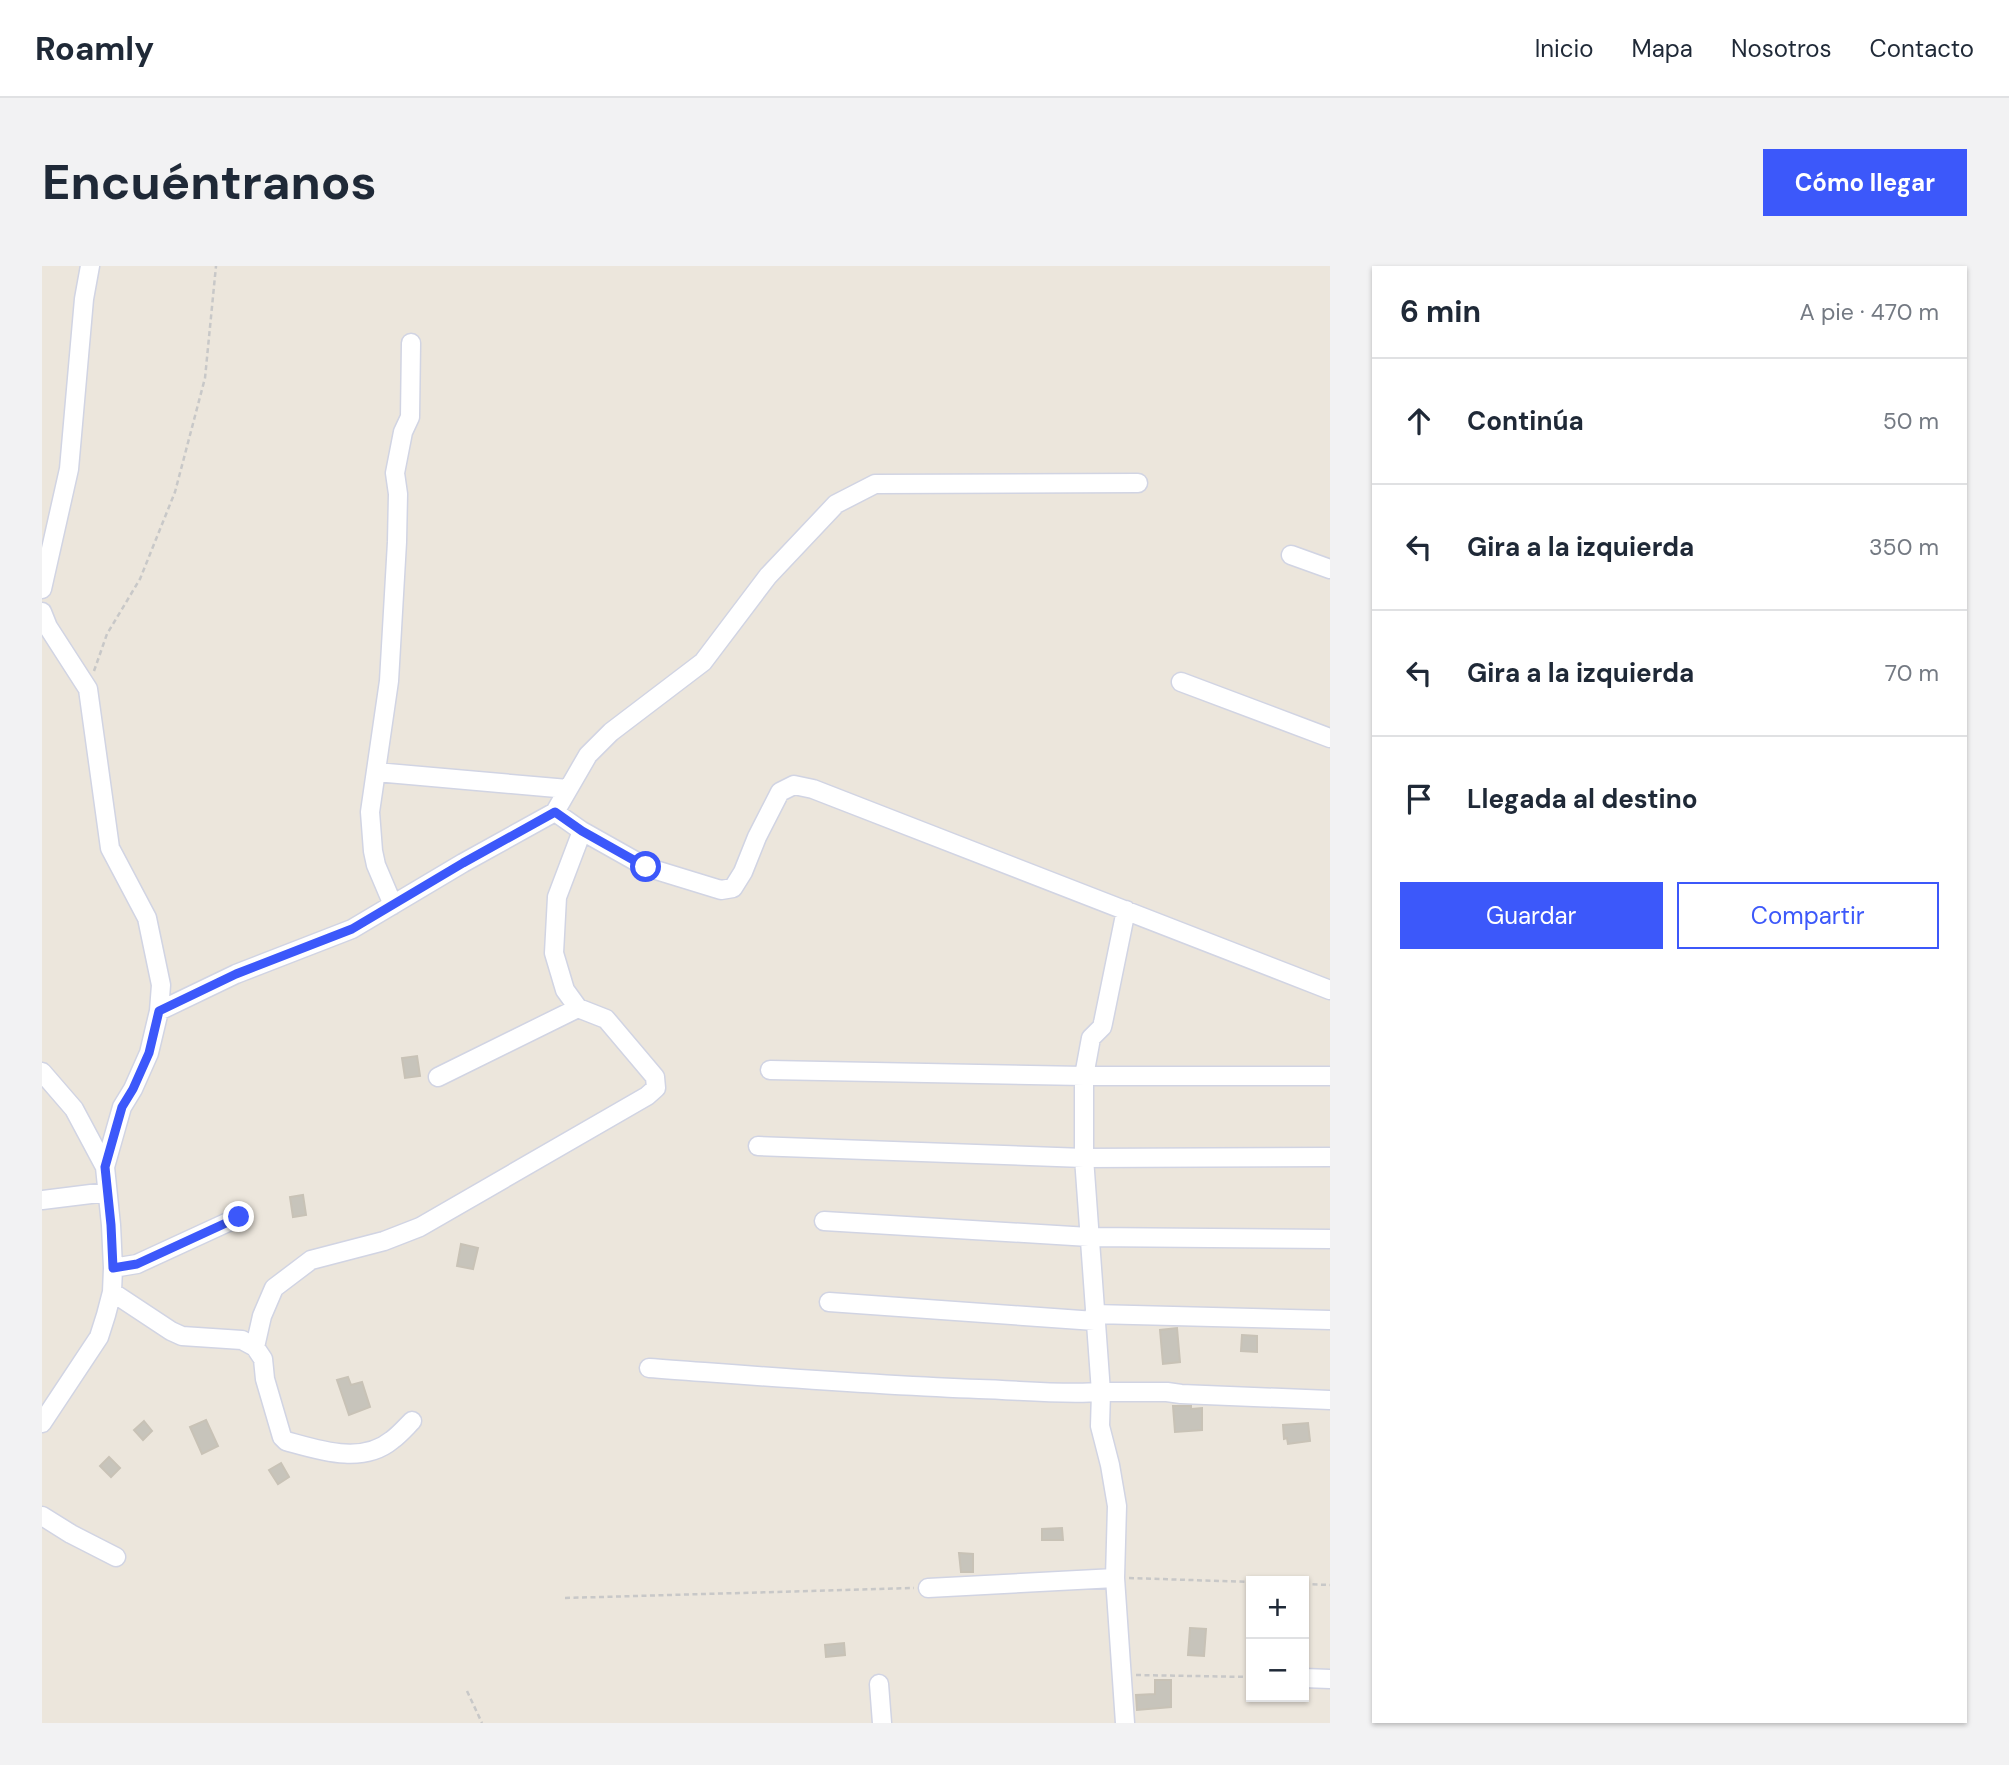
<!DOCTYPE html>
<html lang="es">
<head>
<meta charset="utf-8">
<style>
	:root { --surface:#fff; --page:#f2f2f3; --text:#1f2937; --muted:#747a83; --line:#e0e1e3; --accent:#3c58fa }
	body { margin:0; font-family:"DM Sans",sans-serif; background:var(--page); color:var(--text) }
	.controls { position:absolute; right:21px; bottom:21px; display:grid; overflow:hidden; border-radius:0px; box-shadow:0 2px 5px #0004 }
	.controls button { width:63px; height:63px; display:grid; place-items:center; padding:0; border:0; border-bottom:2px solid var(--line); background:var(--surface); color:var(--text); font:35px sans-serif }
	.stop { position:absolute; width:21px; height:21px; margin:-16px; border:5px solid #3c58fa; border-radius:50%; background:#fff }
	.stop.end { background:#3c58fa; border-color:#fff; box-shadow:0 2px 7px #0008 }
	.list { margin:0; padding:0; list-style:none }
	h2 { display:flex; justify-content:space-between; align-items:center; height:91px; margin:0; padding:0 28px; font-size:30px }
	h2 small { font-size:23px; font-weight:400; color:var(--muted) }
	.list li { display:grid; grid-template-columns:46px 1fr auto; gap:21px; align-items:center; box-sizing:border-box; height:126px; padding:0 28px; border-top:2px solid var(--line) }
	.list b { display:block; font-size:26px; white-space:nowrap }
	.list em { font-size:23px; font-style:normal; color:var(--muted) }
	.actions { display:flex; gap:14px; padding:21px 28px }
	.actions a { flex:1; padding:16px 0; border:2px solid var(--accent); border-radius:0px; text-align:center; font-size:24px; color:var(--accent) }
	.actions .main { background:var(--accent); color:#fff }
	.icon { flex:none; width:38px; height:38px; fill:none; stroke:currentColor; stroke-width:2; stroke-linecap:round; stroke-linejoin:round }
	.map { position:relative; flex:none; width:1288px; height:1457px; overflow:hidden; border-radius:0px }
	header { display:flex; align-items:center; gap:42px; box-sizing:border-box; height:98px; padding:0 35px; background:var(--surface); border-bottom:2px solid var(--line) }
	header strong { font-size:33px }
	nav { display:flex; gap:38px; margin-inline-start:auto; font-size:24px }
	.intro { display:flex; align-items:center; justify-content:space-between; box-sizing:border-box; height:168px; padding:0 42px }
	h1 { margin:0; font-size:49px }
	.button { padding:18px 32px; border-radius:0px; background:var(--accent); color:#fff; font-size:24px; font-weight:700 }
	main { display:flex; gap:42px; padding:0 42px }
	aside { flex:1; background:var(--surface); border-radius:0px; box-shadow:0 2px 5px #0004 }
	.map>svg:first-child { display:block }
</style>
</head>
<body>
<header>
<strong>Roamly</strong>
<nav><a>Inicio</a><a>Mapa</a><a>Nosotros</a><a>Contacto</a></nav>
</header>
<div class="intro"><h1>Encuéntranos</h1><a class="button">Cómo llegar</a></div>
<main>
<div class="map">
<svg width="1288" height="1457" viewBox="0 0 1288 1457">
	<rect width="100%" height="100%" fill="#ece6dc"/>
	<path fill="#c7c4bb" stroke="#c8c2b6" stroke-width="2" d="M375,790l3,20 -15,2 -3,-20z
		M261,929l3,20 -13,2 -3,-20z
		M419,978l17,4 -5,21 -16,-3z
		M1135,1062l3,34 -17,2 -3,-34z
		M1200,1069l15,1v16l-16,-1z
		M306,1111l3,8 11,-3 8,25 -21,8 -12,-35z
		M1131,1140h18v3l11,-1v22l-27,2z
		M164,1154l12,26 -16,8 -12,-27z
		M102,1155l8,10 -9,9 -9,-10z
		M1266,1157l2,18 -22,3 -1,-6 -3,1 -1,-14z
		M67,1191l11,11 -9,9 -11,-11z
		M239,1197l8,14 -11,7 -9,-14z
		M1020,1262l1,12h-21v-11z
		M917,1287l14,1v18h-12z
		M1148,1362l16,1 -2,27 -16,-1z
		M802,1377l1,12 -19,2 -1,-12z
		M1113,1414h16v27l-34,3 -1,-15 19,-1z"/>
	<g fill="none" stroke-linecap="round" stroke-linejoin="round">
		<defs>
			<path id="minor" d="M1096,217l-263,1 -39,20 -68,72 -65,86 -92,70 -23,23 -33,57 27,19 64,36 75,23 12,-2 10,-16 14,-35 23,-45 14,-7 19,4 517,201
				M1249,289l39,14
				M0,323l27,-120 15,-170 6,-33
				M0,346l6,15 40,62 22,159 37,70 14,67 -2,26 -10,42 -16,36 -11,18 -17,60 6,58 2,43 -1,24 -6,23 -7,22 -57,86
				M1139,416l149,56
				M334,506l192,17
				M351,639l-17,-40 -3,-14 -3,-39 19,-131 8,-139 1,-48 -3,-21 8,-41 7,-15 1,-74
				M117,745l77,-37 116,-45 111,-66 92,-51
				M728,804l314,6h246
				M0,806l32,37 31,58
				M396,811l140,-69
				M716,880l326,12 246,-1
				M0,934l65,-8
				M782,955l265,16 241,2
				M71,1002l24,-4 102,-47
				M70,1026l59,39 11,5 60,4 13,7 8,12 2,20 17,58 4,4c33,9 76,24 106,-1 7,-5 14,-13 20,-19
				M787,1036l266,19
				M1052,1048l236,6
				M213,1081l7,-31 12,-28 37,-28 73,-19 36,-14 227,-131 9,-8 -1,-11 -49,-58 -28,-11 -13,-18 -11,-37 3,-56 25,-66
				M607,1102c110,8 220,17 330,21 40,1 81,6 122,3l-17,-234v-82l7,-38 11,-11 1,-4 23,-113
				M0,1250l29,18 45,23
				M886,1322l187,-10
				M1262,1412l26,1
				M837,1418l3,39
				M1083,1457l-10,-145 2,-72 -7,-41 -10,-39 1,-34h66l14,2 149,6"/>
		</defs>
		<use href="#minor" stroke="#d1d4e3" stroke-width="21"/>
		<path stroke="#c8c8c8" stroke-width="2.5" stroke-dasharray="5 3.5" stroke-linecap="butt" d="M52,405l13,-37 33,-55 35,-87 30,-114 11,-112
			M1087,1312l122,4
			M1262,1318l26,1
			M523,1332l349,-10
			M1094,1409l115,2
			M425,1425l15,32"/>
		<use href="#minor" stroke="#fff" stroke-width="18"/>
	</g>
	<g fill="none" stroke-linecap="round" stroke-linejoin="round">
		<path stroke="#3c58fa" stroke-width="9" d="M197,951l-102,47 -24,4 -2,-43 -6,-58 17,-60 11,-18 16,-36 10,-42 77,-37 116,-45 111,-66 92,-51 27,19 64,36"/>
	</g>
</svg>
<div class="controls">
<button>+</button>
<button>−</button>
</div>
<div class="stop" style="left:604px;top:601px"></div>
<div class="stop end" style="left:197px;top:951px"></div>
</div>
<aside>
<h2>6 min<small>A pie · 470 m</small></h2>
<ul class="list">
<li><svg class="icon" aria-label="ahead" viewBox="0 0 24 24"><path d="M12 20V5M6 11l6-6 6 6"/></svg><div><b>Continúa</b></div><em>50 m</em></li>
<li><svg class="icon" aria-label="left" viewBox="0 0 24 24"><path d="M17 20v-9H6M10 6l-5 5 5 5"/></svg><div><b>Gira a la izquierda</b></div><em>350 m</em></li>
<li><svg class="icon" aria-label="left" viewBox="0 0 24 24"><path d="M17 20v-9H6M10 6l-5 5 5 5"/></svg><div><b>Gira a la izquierda</b></div><em>70 m</em></li>
<li><svg class="icon" aria-label="arrive" viewBox="0 0 24 24"><path d="M6 21V4h12l-3 4 3 4H6"/></svg><div><b>Llegada al destino</b></div></li>
</ul>
<div class="actions"><a class="main">Guardar</a><a>Compartir</a></div>
</aside>
</main>
</body>
</html>
